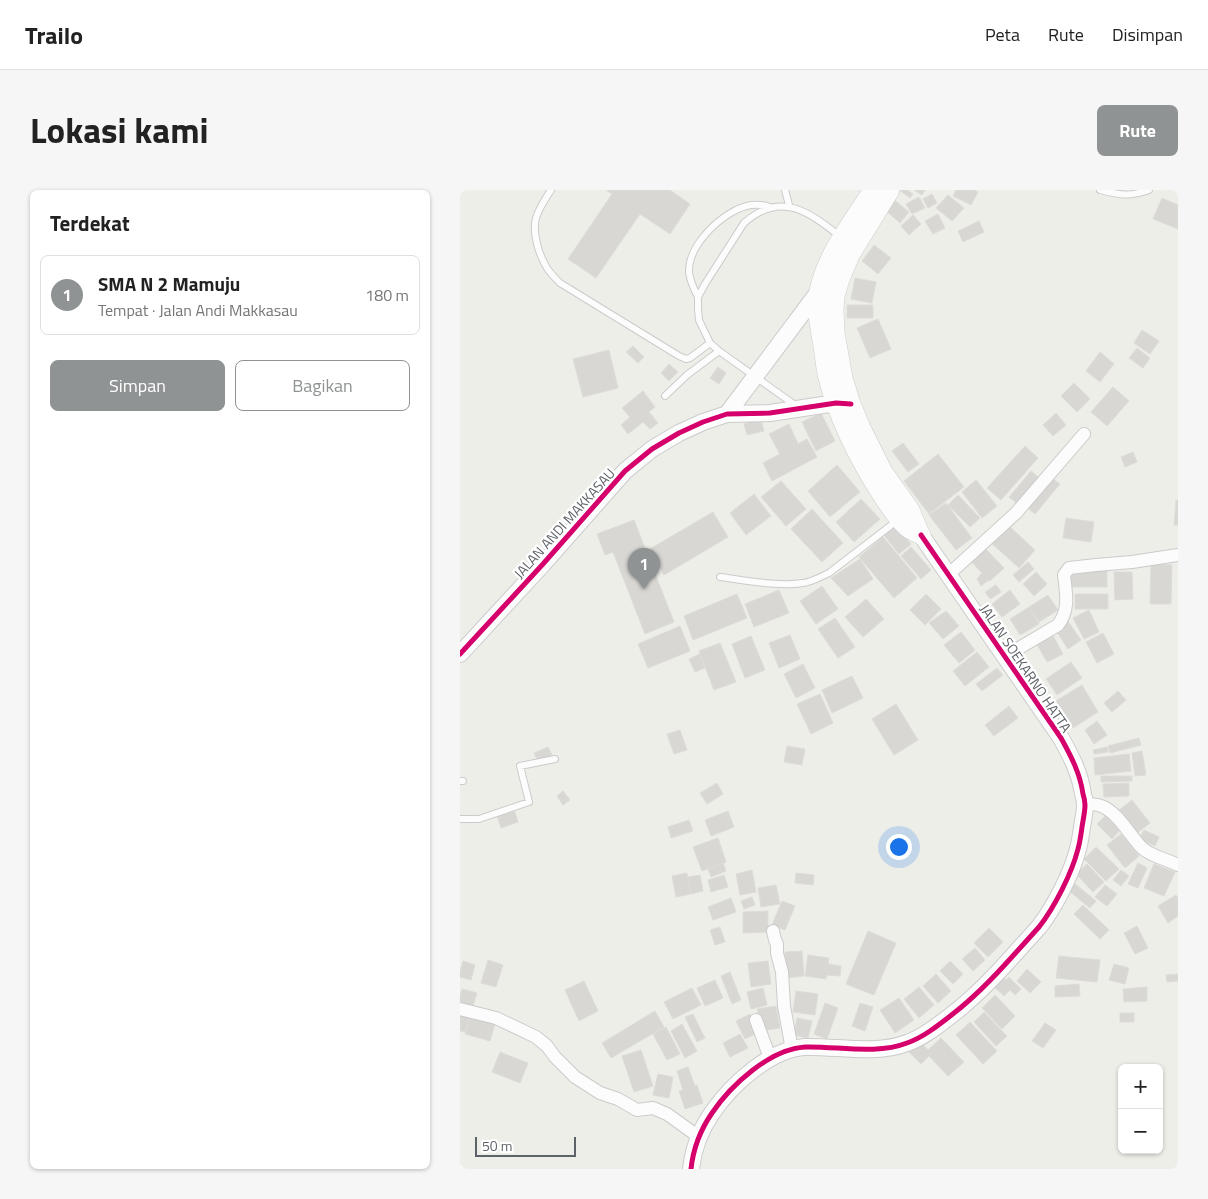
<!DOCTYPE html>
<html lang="id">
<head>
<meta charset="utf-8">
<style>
	:root { --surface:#fff; --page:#f6f6f6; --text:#222; --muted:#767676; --line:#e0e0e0; --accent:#909394 }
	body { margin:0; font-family:"Titillium Web",sans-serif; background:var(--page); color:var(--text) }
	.controls { position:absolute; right:15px; bottom:15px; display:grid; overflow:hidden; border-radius:8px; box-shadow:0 1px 4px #0004 }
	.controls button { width:45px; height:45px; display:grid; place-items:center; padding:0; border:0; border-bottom:1px solid var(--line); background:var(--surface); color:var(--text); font:25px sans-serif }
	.scale { position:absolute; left:15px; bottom:12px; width:101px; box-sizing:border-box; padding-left:5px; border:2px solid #5d6267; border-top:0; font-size:14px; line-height:18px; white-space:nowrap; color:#5d6267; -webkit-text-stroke:4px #fff; paint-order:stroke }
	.you { position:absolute; left:438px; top:656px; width:18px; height:18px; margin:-12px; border:4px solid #fff; border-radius:50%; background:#1a73e8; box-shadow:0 0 0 8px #1a73e833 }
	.badge { display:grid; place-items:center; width:32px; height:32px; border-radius:50%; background:var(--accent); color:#fff; font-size:16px; font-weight:700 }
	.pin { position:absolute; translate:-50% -41px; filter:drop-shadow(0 1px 2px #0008) }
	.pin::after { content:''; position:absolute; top:26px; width:18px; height:15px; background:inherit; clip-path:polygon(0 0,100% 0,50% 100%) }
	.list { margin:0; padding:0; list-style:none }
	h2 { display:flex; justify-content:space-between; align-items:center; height:65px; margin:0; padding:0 20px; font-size:21px }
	h2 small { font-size:16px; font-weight:400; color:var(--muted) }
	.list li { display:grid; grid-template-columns:32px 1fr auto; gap:15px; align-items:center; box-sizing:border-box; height:80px; margin:0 10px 10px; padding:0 10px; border:1px solid var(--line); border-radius:8px }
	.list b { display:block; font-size:19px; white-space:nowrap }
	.list p { margin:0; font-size:16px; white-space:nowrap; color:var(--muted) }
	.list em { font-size:16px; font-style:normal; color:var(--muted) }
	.actions { display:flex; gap:10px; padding:15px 20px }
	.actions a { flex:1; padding:11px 0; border:1px solid var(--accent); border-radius:8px; text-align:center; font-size:18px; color:var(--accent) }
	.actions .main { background:var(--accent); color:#fff }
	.map { position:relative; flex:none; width:718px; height:979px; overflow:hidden; border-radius:8px }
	header { display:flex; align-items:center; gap:30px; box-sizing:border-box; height:70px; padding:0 25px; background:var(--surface); border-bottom:1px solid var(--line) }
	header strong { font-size:24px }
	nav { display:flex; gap:28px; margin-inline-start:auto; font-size:18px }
	.intro { display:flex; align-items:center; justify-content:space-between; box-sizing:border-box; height:120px; padding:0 30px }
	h1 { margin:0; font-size:35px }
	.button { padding:12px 22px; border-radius:8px; background:var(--accent); color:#fff; font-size:18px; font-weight:700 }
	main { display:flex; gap:30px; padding:0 30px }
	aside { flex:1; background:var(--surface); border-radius:8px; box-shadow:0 1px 4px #0004 }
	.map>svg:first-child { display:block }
</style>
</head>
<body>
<header>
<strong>Trailo</strong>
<nav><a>Peta</a><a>Rute</a><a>Disimpan</a></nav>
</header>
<div class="intro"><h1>Lokasi kami</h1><a class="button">Rute</a></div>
<main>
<aside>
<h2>Terdekat<small></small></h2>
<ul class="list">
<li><span class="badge">1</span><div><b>SMA N 2 Mamuju</b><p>Tempat · Jalan Andi Makkasau</p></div><em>180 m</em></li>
</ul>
<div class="actions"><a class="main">Simpan</a><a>Bagikan</a></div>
</aside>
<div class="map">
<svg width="718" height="979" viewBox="0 0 718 979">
	<rect width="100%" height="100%" fill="#eeeee9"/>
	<path fill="#d8d7d4" stroke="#dedcd8" d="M146,0h64l20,14 -20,30 -30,-20 -44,64 -28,-19 44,-65z
		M439,0h8l6,4 -3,4z
		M454,0h11l-3,5z
		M496,0h18l4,2 -7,13 -18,-9z
		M472,4l5,9 -9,5 -5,-9z
		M488,5l16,13 -12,13 -16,-13z
		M459,7l6,11 -13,6 -6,-10z
		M432,8l17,14 -9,11 -17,-15z
		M702,8l16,7v24l-25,-10z
		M478,24l7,14 -12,6 -8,-13z
		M453,25l8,9 -12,11 -8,-9z
		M519,31l5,11 -21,10 -5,-11z
		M414,55l17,13 -13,16 -16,-13z
		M395,88l21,4 -4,21 -21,-4z
		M387,115h26v13h-26z
		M418,129l13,30 -21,9 -13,-30z
		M682,140l17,11 -9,13 -16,-11z
		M173,156l11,11 -6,6 -12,-11z
		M677,158l13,10 -7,10 -14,-10z
		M149,160l9,38 -35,9 -10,-38z
		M640,162l14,12 -14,18 -14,-11z
		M209,174l9,8 -9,9 -8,-8z
		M258,177l8,6 -7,11 -9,-6z
		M614,193l16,16 -13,13 -16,-16z
		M653,197l16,14 -22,25 -16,-14z
		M183,201l12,16 -6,5 9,11 -8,6 -7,-7 -15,12 -7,-9 9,-8 -8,-9z
		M361,223l14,28 -19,10 -14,-29z
		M596,223l10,12 -13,11 -10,-11z
		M301,229l3,12 -17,4 -3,-11z
		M329,234l9,20 9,-5 10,18 -45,24 -9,-18 17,-9 -11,-20z
		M443,253l16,21 -11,8 -16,-21z
		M565,256l13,12 -37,42 -14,-12z
		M673,262l4,10 -12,5 -4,-10z
		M478,264l26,33 -35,27 -25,-33z
		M377,275l23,27 -30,25 -22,-26z
		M571,281l11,9 -22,26 -11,-9z
		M589,286l11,8 -25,30 -11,-9z
		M516,290l21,26 -15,12 -20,-26z
		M321,291l25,28 -20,17 -25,-29z
		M294,304l17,22 -25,19 -16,-22z
		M498,305l22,23 -10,9 -22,-22z
		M401,309l19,20 -26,23 -18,-20z
		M716,310h2v25h-4z
		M486,313l26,35 -16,12 -27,-35z
		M352,319l31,34 -21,19 -31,-33z
		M253,322l15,25 -64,38 -14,-26z
		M606,328l28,4 -3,20 -28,-4z
		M174,330l40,102 -29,12 -32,-82 -8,3 -8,-21z
		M434,335l17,19 -12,10 -16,-20z
		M549,336l26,24 -16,18 -30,-27z
		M423,347l34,41 -23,20 -35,-41z
		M523,356l21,22 -14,13 -1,-1 -8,6 -4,-7 5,-6 -13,-14z
		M451,357l20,23 -10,9 -20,-23z
		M400,369l13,20 -25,17 -17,-18z
		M568,372l6,7 -15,13 -6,-7z
		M691,374l21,1 -1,39h-21z
		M611,380h36v17h-36z
		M576,382l11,12 -13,12 -11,-12z
		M654,382h18l1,27 -18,1z
		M536,395l5,7 -11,7 -5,-7z
		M362,396l16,23 -22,15 -16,-23z
		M319,400l10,23 -35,14 -9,-23z
		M550,400l10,14 -18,13 -10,-13z
		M277,404l10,24 -54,22 -9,-24z
		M466,404l15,15 -16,16 -15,-15z
		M615,404h33v15h-33z
		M588,405l10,15 -19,12 -10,-15z
		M406,409l18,20 -21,18 -18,-20z
		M569,417l10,17 -19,11 -10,-16z
		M629,420l10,22 -15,7 -11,-21z
		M486,421l13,15 -16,13 -14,-16z
		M375,428l20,29 -17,11 -20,-29z
		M607,430l14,20 -13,9 -13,-20z
		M220,436l10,25 -42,17 -10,-24z
		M501,442l14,18 -16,13 -15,-18z
		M591,442l12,22 -16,8 -12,-21z
		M643,443l11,21 -17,9 -11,-21z
		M330,445l10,24 -21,9 -10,-25z
		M291,446l14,34 -20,8 -13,-34z
		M260,453l16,39 -22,8 -15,-39z
		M517,462l12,15 -24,19 -12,-15z
		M240,464l5,14 -10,4 -6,-13z
		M611,472l11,16 -25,17 -11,-16z
		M343,474l12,24 -19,10 -12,-24z
		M537,478l6,7 -21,16 -6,-7z
		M392,486l11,22 -31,15 -10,-23z
		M622,495l16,27 -25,16 -17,-27z
		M658,501l8,9 -14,12 -8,-9z
		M360,504l13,29 -22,11 -14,-30z
		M436,514l22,36 -24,15 -22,-36z
		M549,516l9,12 -24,18 -9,-11z
		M637,531l10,14 -13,9 -9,-14z
		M220,540l7,20 -13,4 -7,-20z
		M679,548l2,7 -31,8 -2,-7z
		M327,556l18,3 -3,16 -18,-3z
		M88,557l4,8 -14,6 -4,-8z
		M647,557l1,5 -14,2 -1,-4z
		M682,561l4,24 -11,1 -3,-23z
		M669,564l2,17 -36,4 -1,-17z
		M641,586h31v5l-31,1z
		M257,593l6,11 -16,10 -7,-11z
		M669,593v13l-25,1 -1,-13z
		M103,601l7,9 -7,5 -6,-9z
		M672,610l18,23 -14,11 -18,-23z
		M53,616l5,16 -17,6 -5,-16z
		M268,621l6,16 -23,9 -6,-16z
		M645,626l15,14 -8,9 -15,-15z
		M229,630l4,11 -22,7 -3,-11z
		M684,640l15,7 -4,9 -16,-7z
		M661,644l18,22 -14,12 -18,-23z
		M258,648l8,24 -24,9 -9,-24z
		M636,657l23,22 -13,12 -22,-22z
		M263,673l3,8 -15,6 -3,-8z
		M678,673l9,5 -9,20 -10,-4z
		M627,674l17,18 -11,10 -17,-18z
		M694,674l21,8 -11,24 -20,-8z
		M292,680l4,22 -16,3 -4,-21z
		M661,680l8,6 -8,10 -8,-6z
		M227,683l4,21 -15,3 -4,-21z
		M336,683l18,2 -1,10 -18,-2z
		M240,685l3,16 -12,3 -3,-17z
		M264,685l4,12 -17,5 -3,-12z
		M614,693l22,18 -6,7 -22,-18z
		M316,695l4,19 -19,3 -3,-19z
		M645,695l12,9 -10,12 -12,-9z
		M716,705l2,3v18l-10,7 -10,-17z
		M292,707l3,8 -11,4 -3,-8z
		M271,708l5,14 -23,8 -5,-13z
		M322,711l13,5 -10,24 -13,-5z
		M623,715l26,25 -9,9 -26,-25z
		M308,721v21l-25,1v-21z
		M677,736l11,22 -13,6 -11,-21z
		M260,737l5,15 -10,3 -5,-15z
		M529,738l14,14 -15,15 -14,-14z
		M408,741l28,12 -22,52 -28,-11z
		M515,758l10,12 -12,11 -11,-12z
		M342,761l2,25 -17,2 -2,-26z
		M348,765l21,3 -1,6 13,2 -1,10 -13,-1 -1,4 -21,-3z
		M599,766l41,4 -3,22 -41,-4z
		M28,770l15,5 -7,22 -15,-4z
		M3,771l12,4 -4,15 -11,-3v-5z
		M308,771l3,23 -20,3 -3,-24z
		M490,771l13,13 -10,10 -13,-13z
		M654,774l15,4 -4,16 -16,-4z
		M567,779l14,13 -11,11 -13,-12z
		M270,782l11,28 -9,4 -11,-28z
		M476,784l15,17 -13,12 -15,-17z
		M718,784v7l-11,1 -1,-7z
		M542,785l4,5 3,-3 12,12 -6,6 -5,-5 -6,6 -12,-11z
		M255,790l8,18 -18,8 -8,-18z
		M124,791l14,30 -19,10 -14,-31z
		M619,794l1,12 -25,1v-11z
		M459,797l15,18 -15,13 -15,-19z
		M687,797v14l-23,1 -1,-13z
		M232,798l9,17 -28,14 -9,-17z
		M303,798l4,17 -16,4 -4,-17z
		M2,799l15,4 -5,16 -12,-3v-10z
		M336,801l22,3 -3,21 -22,-3z
		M535,805l20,21 -13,13 -20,-21z
		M439,808l15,22 -19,13 -15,-23z
		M365,813l13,5 -11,31 -13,-5z
		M400,813l13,4 -8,24 -13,-5z
		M316,816l4,22 -19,3 -4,-22z
		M195,821l9,16 -53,31 -9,-15z
		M524,822l23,24 -11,10 -22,-24z
		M660,823h14v9h-14z
		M233,824l12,24 -8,4 -12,-25z
		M290,824l9,18 -14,7 -9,-18z
		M0,825l10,2 -4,15 -6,-1z
		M10,827l25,7 -5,17 -25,-7z
		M337,828l15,3 -4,17 -14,-3z
		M510,832l27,29 -14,13 -27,-29z
		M585,833l11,7 -13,18 -11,-7z
		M222,834l15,27 -12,7 -14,-27z
		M206,837l14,27 -13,6 -14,-26z
		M280,844l8,14 -18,9 -7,-14z
		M481,848l23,24 -16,14 -19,-20 -8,8 -14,-14 11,-11 10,11z
		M181,860l12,36 -19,6 -12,-36z
		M40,862l28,11 -8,20 -28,-11z
		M228,877l7,19 2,-1 6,18 -18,6 -6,-18 4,-1 -6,-19z
		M198,884l15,3 -4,21 -16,-3z"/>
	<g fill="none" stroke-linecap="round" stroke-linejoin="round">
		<defs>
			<path id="service" d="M91,0c-6,9 -12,18 -15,28 -4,15 3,37 11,50 3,5 8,10 13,15l119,73 7,3 4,-1 20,-15
				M325,0l4,15
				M640,0c19,5 30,7 49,0
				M238,107c-4,-8 -8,-15 -9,-25 -1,-28 36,-63 62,-67 7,-1 13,0 19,2
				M205,206l22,-21 32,-24
				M335,215l-76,-54 -9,-8 -11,-23 -1,-11v-12l7,-13 39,-61c37,-33 65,-11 97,14
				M260,387c24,3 59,10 83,6 9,-1 17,-6 26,-10l69,-53
				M0,591h3
				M0,629h19l50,-17 -9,-36 35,-7"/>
			<path id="minor" d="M488,385l68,-62 68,-79
				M544,467l54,-32c12,-15 8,-32 6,-50l2,-3 3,-4 27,-3 36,-3 46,-7
				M626,614c5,0 11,0 15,2 16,5 30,31 41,42 10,9 25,11 36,17
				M313,741l2,9 2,4v9l5,19 2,34 8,44
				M0,819l36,9 40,19 11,9 8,11 20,20 25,16 18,6 19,11 16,-2 14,6 32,23
				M296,830l14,38"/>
			<path id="tertiary" d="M267,224l92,-123
				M0,464l83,-90 82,-93 27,-22 27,-16 24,-11 24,-8 43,-1 66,-10 11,1
				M231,979c2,-19 10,-40 21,-56 19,-28 58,-64 93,-66 32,-1 71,8 102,-4 17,-6 33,-19 47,-30 22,-17 39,-35 57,-55 9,-10 19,-21 28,-31 15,-19 33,-54 39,-78 2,-7 3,-15 4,-22 1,-7 3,-15 3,-22 0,-4 -1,-8 -2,-11 -3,-21 -12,-38 -22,-56l-140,-203"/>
			<path id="secondary" d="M413,0c-20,32 -46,63 -54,101 -3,16 0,33 3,49 2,11 3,23 5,34 11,44 32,86 57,124 7,10 14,22 24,30 4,3 9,5 13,7
				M430,0l-40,65 -10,24 -5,17 -1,14 1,23 8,45 8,26 10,24 22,44 27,38 10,24"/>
		</defs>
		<use href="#service" stroke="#cbcbcb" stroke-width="8"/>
		<use href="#minor" stroke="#cbcbcb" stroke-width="14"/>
		<use href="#tertiary" stroke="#cbcbcb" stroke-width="18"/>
		<use href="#secondary" stroke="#cbcccc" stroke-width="20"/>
		<use href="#service" stroke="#fcfcfc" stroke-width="6"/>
		<use href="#minor" stroke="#fcfcfc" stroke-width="12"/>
		<use href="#tertiary" stroke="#fcfcfc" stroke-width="16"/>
		<use href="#secondary" stroke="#fcfcfc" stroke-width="19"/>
		<defs>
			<path id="cycleway" d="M0,464l83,-90 82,-93 27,-22 27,-16 24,-11 24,-8 43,-1 66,-10 15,1
				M231,979c2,-19 10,-40 21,-56 19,-28 58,-64 93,-66 32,-1 71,8 102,-4 17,-6 33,-19 47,-30 22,-17 39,-35 57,-55 9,-10 19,-21 28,-31 15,-19 33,-54 39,-78 2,-7 3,-15 4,-22 1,-7 3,-15 3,-22 0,-4 -1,-8 -2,-11 -3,-21 -12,-38 -22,-56l-140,-203"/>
		</defs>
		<use href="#cycleway" stroke="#fff" stroke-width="8"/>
		<use href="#cycleway" stroke="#d6006c" stroke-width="5"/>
	</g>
	<g text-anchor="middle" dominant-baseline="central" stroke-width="4.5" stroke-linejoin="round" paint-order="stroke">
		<g font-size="14" fill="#5d6267" stroke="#fff">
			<text transform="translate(104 333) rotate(-48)">JALAN ANDI MAKKASAU</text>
			<text transform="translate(566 478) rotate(56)">JALAN SOEKARNO HATTA</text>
		</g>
	</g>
</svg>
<div class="controls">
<button>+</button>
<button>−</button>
</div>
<div class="scale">50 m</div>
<div class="you"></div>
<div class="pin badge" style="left:184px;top:399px">1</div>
</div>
</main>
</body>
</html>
